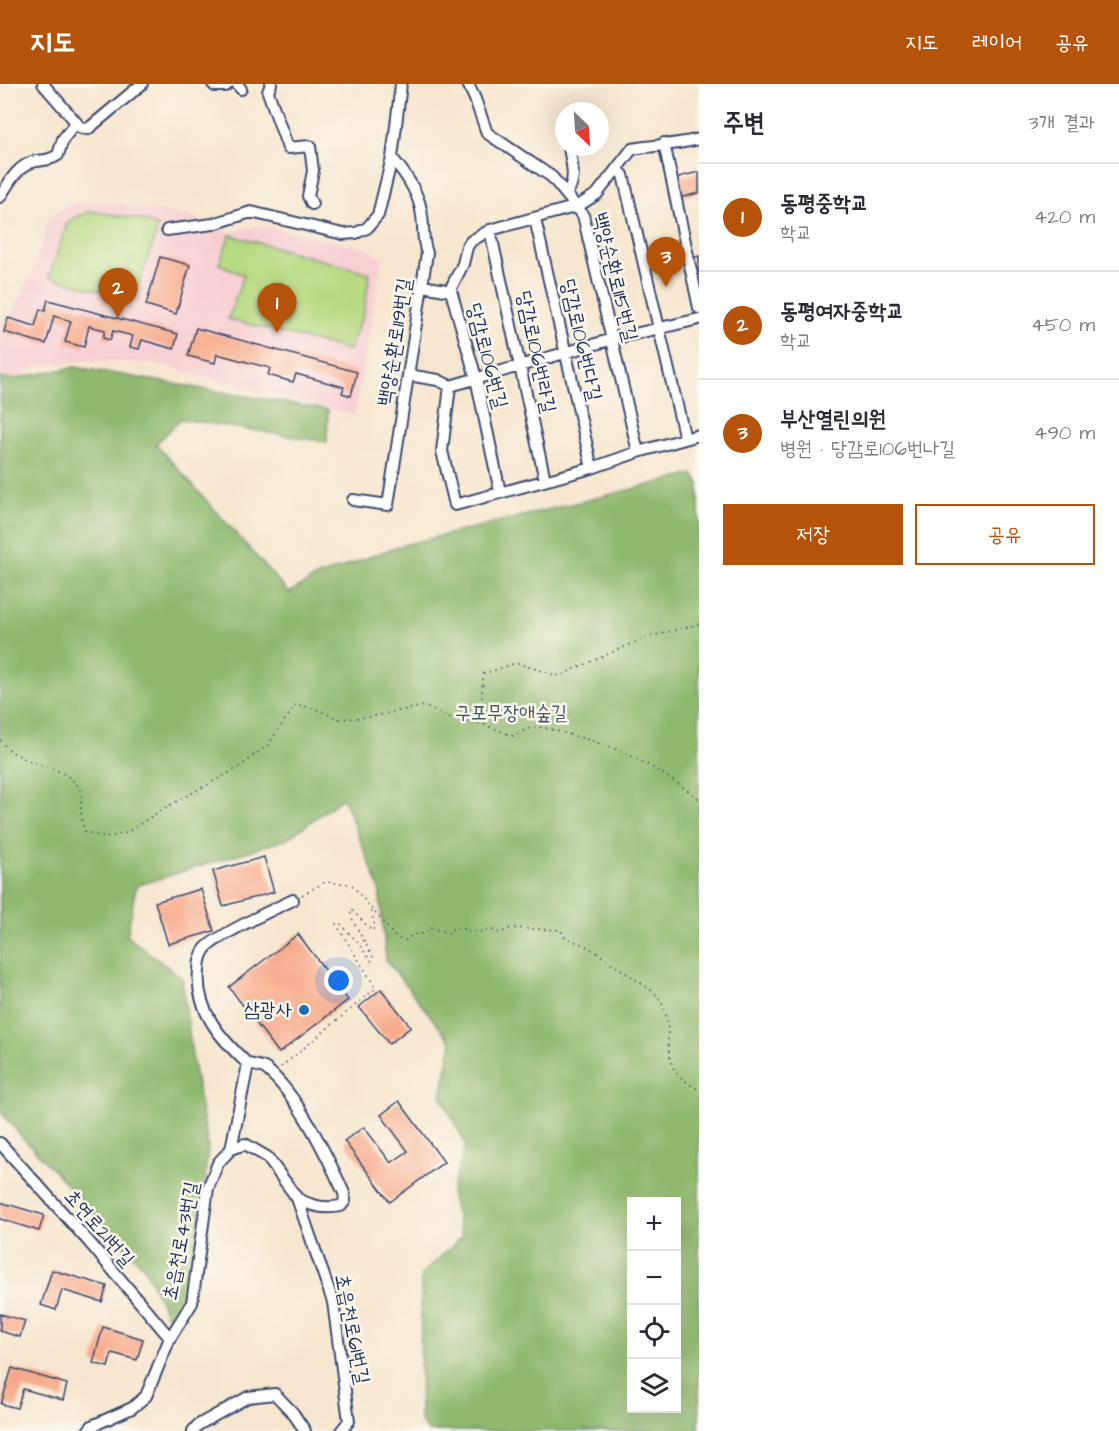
<!DOCTYPE html>
<html lang="ko">
<head>
<meta charset="utf-8">
<style>
	:root { --surface:#fff; --page:#f2f2f3; --text:#2b2b33; --muted:#7c7c81; --line:#e1e1e2; --accent:#b45309 }
	body { margin:0; font-family:"Architects Daughter","Poor Story",sans-serif; background:var(--page); color:var(--text) }
	.controls { position:absolute; right:18px; bottom:18px; display:grid; overflow:hidden; border-radius:0px; box-shadow:0 6px 24px #0002 }
	.controls button { width:54px; height:54px; display:grid; place-items:center; padding:0; border:0; border-bottom:2px solid var(--line); background:var(--surface); color:var(--text); font:30px sans-serif }
	.compass { position:absolute; left:555px; top:18px; width:54px; height:54px; border-radius:50%; background:var(--surface); box-shadow:0 6px 24px #0002; rotate:155deg }
	.you { position:absolute; left:339px; top:897px; width:21px; height:21px; margin:-15px; border:4px solid #fff; border-radius:50%; background:#1a73e8; box-shadow:0 0 0 9px #1a73e833 }
	.badge { display:grid; place-items:center; width:39px; height:39px; border-radius:50%; background:var(--accent); color:#fff; font-size:20px; font-weight:700 }
	.pin { position:absolute; translate:-50% -50px; filter:drop-shadow(0 2px 3px #0008) }
	.pin::after { content:''; position:absolute; top:32px; width:21px; height:18px; background:inherit; clip-path:polygon(0 0,100% 0,50% 100%) }
	.list { margin:0; padding:0; list-style:none }
	h2 { display:flex; justify-content:space-between; align-items:center; height:78px; margin:0; padding:0 24px; font-size:26px }
	h2 small { font-size:20px; font-weight:400; color:var(--muted) }
	.list li { display:grid; grid-template-columns:39px 1fr auto; gap:18px; align-items:center; box-sizing:border-box; height:108px; padding:0 24px; border-top:2px solid var(--line) }
	.list b { display:block; font-size:22px; white-space:nowrap }
	.list p { margin:0; font-size:20px; white-space:nowrap; color:var(--muted) }
	.list em { font-size:20px; font-style:normal; color:var(--muted) }
	.actions { display:flex; gap:12px; padding:18px 24px }
	.actions a { flex:1; padding:14px 0; border:2px solid var(--accent); border-radius:0px; text-align:center; font-size:21px; color:var(--accent) }
	.actions .main { background:var(--accent); color:#fff }
	.icon { flex:none; width:33px; height:33px; fill:none; stroke:currentColor; stroke-width:2; stroke-linecap:round; stroke-linejoin:round }
	.map { position:relative; flex:none; width:699px; height:1347px; overflow:hidden }
	header { display:flex; align-items:center; gap:36px; box-sizing:border-box; height:84px; padding:0 30px; background:var(--accent); color:#fff }
	header strong { font-size:28px }
	nav { display:flex; gap:33px; margin-inline-start:auto; font-size:21px }
	main { display:flex }
	aside { flex:1; background:var(--surface) }
	.map>svg:first-child { display:block }
</style>
</head>
<body>
<header>
<strong>지도</strong>
<nav><a>지도</a><a>레이어</a><a>공유</a></nav>
</header>
<main>
<div class="map">
<svg width="699" height="1347" viewBox="0 0 699 1347">
	<rect width="100%" height="100%" fill="#fbf7ec"/>
	<filter id="ink" filterUnits="userSpaceOnUse"><feTurbulence type="fractalNoise" baseFrequency=".0167" numOctaves="2"/><feDisplacementMap in="SourceGraphic" scale="12" xChannelSelector="R" yChannelSelector="G"/><feConvolveMatrix kernelMatrix="1 2 1 2 8 2 1 2 1" color-interpolation-filters="sRGB"/></filter>
	<filter id="wash" filterUnits="userSpaceOnUse"><feTurbulence type="fractalNoise" baseFrequency=".008" numOctaves="4" result="noise"/><feDisplacementMap in="SourceGraphic" scale="24" xChannelSelector="R" yChannelSelector="G"/><feGaussianBlur stdDeviation="1.35" result="paint"/><feColorMatrix in="noise" values="0 0 0 0 0 0 0 0 0 0 0 0 0 0 0 0 0 1.4 0 .05"/><feComposite in="paint" operator="in"/></filter>
	<g filter="url(#wash)">
		<rect width="100%" height="100%" fill="#f6e6cf"/>
		<path fill="#f7cfd3" d="M71,119l44,1 80,13 24,12 12,3 29,-7 107,24 15,9 -27,157 -176,-45 -9,-5 -85,-5 -49,7 -27,12 -9,-2v-49l15,-20 15,-29 13,-37 6,-26z"/>
		<path fill="#b6d981" stroke="#688470" stroke-width="1.5" d="M90,127l54,9 14,7 -24,73 -85,-23 18,-53 7,-6z
			M230,151l140,38 -6,39 -15,38 -121,-31 16,-44 -25,-11z"/>
		<path fill="#90b96f" stroke="#567466" stroke-width="1.5" fill-rule="evenodd" d="M75,283l253,43 -1,32 -146,-23 -25,25 133,149 25,-15 82,-31 297,-73 6,10v947h-271l-8,-10 1,-146 41,-38 -11,-45 15,-47 -25,-49 11,-53 -66,-83 -7,-73 -36,-89 -56,41 -151,47 -9,50 55,42 11,85 15,84 -5,53 -14,96 -19,26 -26,-55 -121,-129 -23,-27v-733l14,1zM632,1118h44v206h-44z"/>
		<g id="blocks">
			<path fill="#f7aa8b" d="M699,88v21l-20,5 -5,-20z
				M699,172v21l-2,1 -5,-20z
				M160,173l30,8 -14,49 -30,-9z
				M48,216l130,34 -4,15 -32,-9 -3,9 -9,-2 3,-11 -20,-5 -3,9 -7,-2 2,-8 -16,-4 -5,21 -19,-5 6,-21 -17,-5 -8,28 -42,-12 4,-14 27,8 5,-17 5,2z
				M196,244l161,44 -6,24 -9,-3 2,-6 -48,-13 -3,8 -25,-7 2,-7 -53,-14 -2,9 -27,-7z
				M264,773l10,35 -51,14 -10,-35z
				M201,805l13,42 -46,13 -13,-42z
				M298,850l50,66 -69,53 -50,-66z
				M381,905l30,38 -22,17 -30,-37z
				M399,1017l45,61 -54,40 -46,-61 20,-14 27,36 17,-12 -27,-36z
				M0,1118l44,13 -5,16 -39,-12z
				M52,1186l55,16 -5,16 -40,-12 -6,20 -15,-5z
				M0,1230l25,7 -5,16 -20,-6z
				M103,1243l40,12 -6,21 -25,-7 -4,14 -15,-4z
				M12,1284l55,16 -4,16 -40,-11 -6,19 -16,-4z"/>
		</g>
	</g>
	<g filter="url(#ink)">
		<use href="#blocks" fill-opacity="0" stroke="#3c4a6f" stroke-width="1.5"/>
		<g fill="none" stroke-linecap="round" stroke-linejoin="round">
			<defs>
				<path id="minor" d="M43,0l38,44 7,1 54,-45
					M213,0l2,2h10l3,-2
					M237,0l4,5
					M271,0l-3,8 20,56 22,-2 3,25 -5,25 4,8
					M468,0l7,15 12,34 65,44 31,38 55,237
					M664,59l35,165
					M617,85l6,6 62,264
					M566,109c12,-13 5,-30 3,-46
					M0,113c9,-14 17,-32 36,-36 9,-1 14,-1 22,-6l5,-16 13,-16
					M535,135l57,249
					M167,146l46,-6 38,-12 92,22 13,-1 11,-5 11,-13 14,-57 9,-74
					M490,146l55,250
					M423,202l28,5
					M408,291l30,5 12,6 -8,65 13,54 137,-37 46,-16 61,-17
					M450,302l163,-47 86,-20
					M500,408l-24,-114 -25,-87 1,-5 11,-22 4,-17 4,-6 19,-11 88,-24 19,-12 35,-45c23,-4 45,-4 67,-10
					M353,416l35,5 39,-252c-5,-13 -3,-24 -5,-37 -2,-21 -17,-43 -30,-58
					M248,980c6,1 13,2 18,5 32,26 61,87 78,124l1,8 -4,5c-15,3 -31,0 -44,-8
					M0,1059l89,99 81,96
					M231,1065l17,-85c-27,-25 -53,-54 -49,-93 0,-8 1,-15 6,-22 9,-12 71,-41 88,-49
					M88,1347l4,-5 40,-18 14,-12 24,-58 22,-35 16,-115 10,-25 13,-14 14,-5 22,13 30,41 36,104 16,119 -8,10
					M193,1347l5,-6 50,-28 27,-3 18,19 12,18"/>
			</defs>
			<use href="#minor" stroke="#3c4a6f" stroke-width="14"/>
			<path stroke="#3c4a6f" stroke-width="1.5" stroke-dasharray="1.5 4.5" stroke-linecap="butt" d="M481,638l2,-48 33,-11 43,13 85,-38 55,-14
				M0,656c18,28 72,23 81,53 1,6 -1,14 0,20 1,6 2,12 3,18l22,7 20,-5 37,-24 73,-40 32,-24 28,-41 20,5 22,10 31,-2 55,-11 36,16 20,1 33,13c7,-3 15,-8 22,-9 10,0 22,4 32,7 54,13 88,32 132,65
				M302,811l23,-13 26,2 46,55 10,1 5,-5 13,-2 4,-5 20,5 5,-6 23,5 15,-2 8,3 11,-5 50,2 3,7 24,10 66,45c23,25 7,51 20,77 5,9 16,15 25,21
				M281,983l95,-79 -40,-64 4,-1 19,21 12,17 3,-2 -21,-38 -3,-10h3l19,20 3,-4 -4,-18"/>
			<use href="#minor" stroke="#fff" stroke-width="10"/>
		</g>
	</g>
	<circle fill="#1f6fb2" stroke="#fbf7ec" stroke-width="2" cx="304" cy="926" r="6"/>
	<g text-anchor="middle" dominant-baseline="central" stroke-width="5" stroke-linejoin="round" paint-order="stroke">
		<g font-size="20" fill="#1b2f5e" stroke="#fbf7ec">
			<text transform="translate(615 193) rotate(76)">백양순환로115번길</text>
			<text transform="translate(581 256) rotate(77)">당감로106번다길</text>
			<text transform="translate(395 258) rotate(-81)">백양순환로119번길</text>
			<text transform="translate(536 268) rotate(78)">당감로106번라길</text>
			<text transform="translate(487 272) rotate(75)">당감로106번길</text>
			<text transform="translate(99 1144) rotate(49)">초연로21번길</text>
			<text transform="translate(181 1157) rotate(-79)">초읍천로43번길</text>
			<text transform="translate(352 1245) rotate(79)">초읍천로61번길</text>
		</g>
		<g font-size="20" fill="#425a67" stroke="#fbf7ec">
			<text x="511" y="629">구포무장애숲길</text>
		</g>
		<g font-size="20" fill="#1b2f5e" stroke="#fbf7ec" text-anchor="end">
			<text x="292" y="926">삼광사</text>
		</g>
	</g>
</svg>
<div class="controls">
<button>+</button>
<button>−</button>
<button><svg class="icon" aria-label="locate" viewBox="0 0 24 24"><circle cx="12" cy="12" r="6"/><path d="M12 2v4M12 18v4M2 12h4M18 12h4"/></svg></button>
<button><svg class="icon" aria-label="layers" viewBox="0 0 24 24"><path d="M12 4l9 5-9 5-9-5zM3 14l9 5 9-5"/></svg></button>
</div>
<svg class="compass" viewBox="-18 -18 36 36"><path d="M0-13l5 13h-10z" fill="#e53935"/><path d="M0 13l5-13h-10z" fill="#7c7c81"/></svg>
<div class="you"></div>
<div class="pin badge" style="left:277px;top:249px">1</div>
<div class="pin badge" style="left:118px;top:234px">2</div>
<div class="pin badge" style="left:666px;top:203px">3</div>
</div>
<aside>
<h2>주변<small>3개 결과</small></h2>
<ul class="list">
<li><span class="badge">1</span><div><b>동평중학교</b><p>학교</p></div><em>420 m</em></li>
<li><span class="badge">2</span><div><b>동평여자중학교</b><p>학교</p></div><em>450 m</em></li>
<li><span class="badge">3</span><div><b>부산열린의원</b><p>병원 · 당감로106번나길</p></div><em>490 m</em></li>
</ul>
<div class="actions"><a class="main">저장</a><a>공유</a></div>
</aside>
</main>
</body>
</html>
